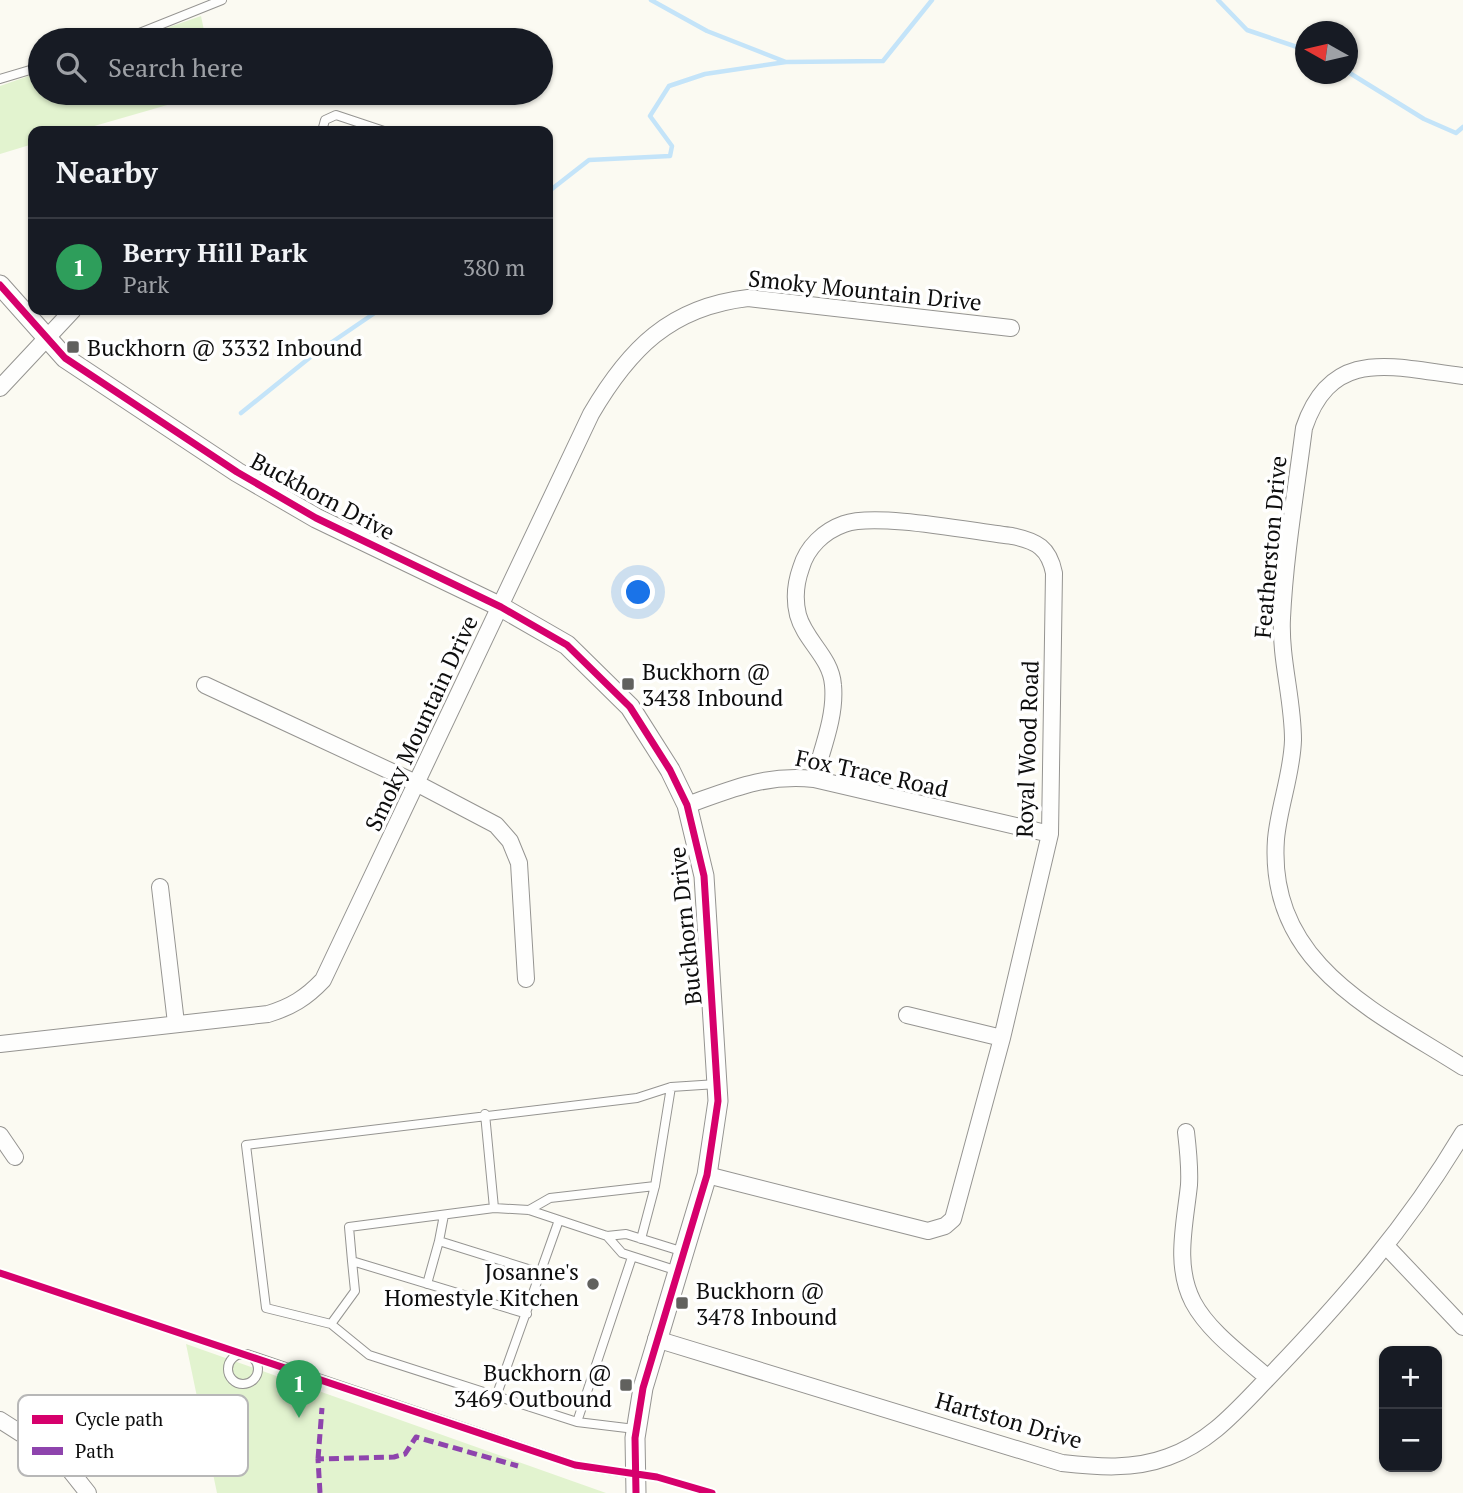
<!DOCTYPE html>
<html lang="en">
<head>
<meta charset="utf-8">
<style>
	:root { --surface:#171b24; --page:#20242c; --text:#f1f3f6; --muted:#9ea1a6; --line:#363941; --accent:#b45309 }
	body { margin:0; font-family:"PT Serif",serif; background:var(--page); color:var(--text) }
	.controls { position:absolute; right:21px; bottom:21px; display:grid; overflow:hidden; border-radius:14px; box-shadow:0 2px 5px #0004 }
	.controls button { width:63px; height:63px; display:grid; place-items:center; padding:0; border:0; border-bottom:2px solid var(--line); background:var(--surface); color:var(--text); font:35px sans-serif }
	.compass { position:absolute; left:1295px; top:21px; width:63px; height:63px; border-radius:50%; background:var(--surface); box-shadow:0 2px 5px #0004; rotate:278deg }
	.you { position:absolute; left:639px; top:593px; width:24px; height:24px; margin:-18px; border:5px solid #fff; border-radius:50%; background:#1a73e8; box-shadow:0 0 0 10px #1a73e833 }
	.badge { display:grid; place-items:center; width:46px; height:46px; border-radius:50%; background:var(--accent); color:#fff; font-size:23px; font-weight:700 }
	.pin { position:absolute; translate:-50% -58px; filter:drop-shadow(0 2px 4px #0008) }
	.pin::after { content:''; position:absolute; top:37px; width:24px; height:21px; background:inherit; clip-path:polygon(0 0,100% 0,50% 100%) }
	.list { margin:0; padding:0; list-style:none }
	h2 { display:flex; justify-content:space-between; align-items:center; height:91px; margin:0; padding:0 28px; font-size:30px }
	h2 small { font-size:23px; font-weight:400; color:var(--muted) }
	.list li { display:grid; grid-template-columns:46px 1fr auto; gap:21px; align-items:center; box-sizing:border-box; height:98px; padding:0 28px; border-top:2px solid var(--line) }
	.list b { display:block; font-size:26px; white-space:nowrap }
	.list p { margin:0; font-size:23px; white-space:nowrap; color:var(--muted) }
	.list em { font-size:23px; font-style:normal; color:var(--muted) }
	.icon { flex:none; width:38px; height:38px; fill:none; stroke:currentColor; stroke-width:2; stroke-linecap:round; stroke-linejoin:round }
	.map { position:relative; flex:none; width:1463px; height:1493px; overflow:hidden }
	.search { position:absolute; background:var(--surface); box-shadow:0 2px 5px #0004; left:28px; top:28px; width:525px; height:77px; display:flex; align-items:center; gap:18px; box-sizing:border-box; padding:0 24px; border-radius:38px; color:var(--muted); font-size:26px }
	.panel { position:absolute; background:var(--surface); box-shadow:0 2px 5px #0004; left:28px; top:126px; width:525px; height:189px; border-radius:14px }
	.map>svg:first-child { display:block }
</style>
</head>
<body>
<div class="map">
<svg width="1463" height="1493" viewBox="0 0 1463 1493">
	<rect width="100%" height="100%" fill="#fbfaf2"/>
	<path fill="#e2f3cf" d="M201,16l5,24h-74z
		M40,72v21h169l-132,38h-44v13l-33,10v-68z
		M186,1344l420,149h-389z"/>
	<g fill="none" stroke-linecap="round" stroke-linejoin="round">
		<path stroke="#c4e4f9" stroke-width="4.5" d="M651,0l56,31 79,31 97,-1 49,-61
			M1218,0l29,30 59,20
			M1348,72l76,47 32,14 7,-6
			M548,192l41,-32 81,-4 2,-10 -22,-30 19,-30 36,-12 81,-12
			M241,413l72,-58 66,-45"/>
		<defs>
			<path id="service" d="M122,40l100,-40
				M0,79l40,-12
				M322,131l3,-11 11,-5 48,16
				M485,1114l9,94
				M529,1210l21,-12 105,-12
				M444,1215l-5,26 102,32
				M607,1236l15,17 56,18
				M641,1239l14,-53 16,-99
				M427,1284l12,-43
				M527,1314l-175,-53 -3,-34 145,-19 35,2 78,26 19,-2 58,18
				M331,1324l24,-33 -3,-30
				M228 1369a15 15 0 1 1 30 0a15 15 0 1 1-30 0Z
				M247,1354l328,111 60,9
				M497,1394l62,-174
				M577,1422l55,-165
				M635,1429l-58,-7 -208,-67 -38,-31 -65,-16 -20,-163 391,-47 34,-11 46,-3"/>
			<path id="minor" d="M1463,376c-69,-8 -131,-31 -159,52 -8,63 -19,127 -22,190 -2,41 11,81 11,122 -1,34 -14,66 -17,99 -9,125 99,172 187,228
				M0,388l73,-78
				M205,685l213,99 78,41 14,16 9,22 7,116
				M687,805c45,-16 78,-31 127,-26l236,55
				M160,887l16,136
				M907,1015l95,23
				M0,1044l268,-30c23,-7 38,-16 55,-34l268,-566c38,-65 79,-107 157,-116l263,30
				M1186,1132c2,17 4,36 3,53 -4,39 -15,80 4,117 16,30 49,53 75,76
				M0,1135l15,22
				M707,1175l221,56 17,-5 8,-7 49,-181 48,-204 4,-261c-5,-25 -17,-32 -42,-37 -37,-4 -136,-24 -168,-12 -20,7 -37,23 -43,44 -5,14 -7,31 -3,47 7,26 33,42 35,70 3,31 -11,64 -19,94
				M1387,1247l76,80
				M656,1339l406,124c36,4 71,7 106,-6 42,-15 68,-46 99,-78 75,-78 140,-152 196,-246
				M0,1420l61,39 27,34"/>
			<path id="tertiary" d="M0,285l65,73 172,114 79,46 185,89 66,38 63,62 40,63 17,35 17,71 14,225 -11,74 -64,213 -8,50 1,55"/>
		</defs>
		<use href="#service" stroke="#959491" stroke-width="10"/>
		<use href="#minor" stroke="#959491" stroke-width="18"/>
		<use href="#tertiary" stroke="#959491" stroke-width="21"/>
		<use href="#service" stroke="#fefefd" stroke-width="8"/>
		<use href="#minor" stroke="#fefefd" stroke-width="16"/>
		<use href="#tertiary" stroke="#fefefd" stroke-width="19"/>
		<path stroke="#8e44ad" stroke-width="5" stroke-dasharray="10 5" stroke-linecap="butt" d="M318,1459l4,-51
			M320,1493l-2,-34 76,-2 11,-3 11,-17 102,29"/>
		<defs>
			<path id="cycleway" d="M0,285l65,73 172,114 79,46 185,89 66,38 63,62 40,63 17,35 17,71 14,225 -11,74 -64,213 -8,50 1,55
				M0,1273l575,192 82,12 55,16"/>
		</defs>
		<use href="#cycleway" stroke="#fff" stroke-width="11"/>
		<use href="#cycleway" stroke="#d6006c" stroke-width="7"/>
	</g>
	<g fill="#61615e" stroke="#fff" stroke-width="2.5">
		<rect x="66" y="340" width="14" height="14" rx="3.5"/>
		<rect x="621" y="677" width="14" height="14" rx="3.5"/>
		<circle cx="593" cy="1284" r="7"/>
		<rect x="675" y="1296" width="14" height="14" rx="3.5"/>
		<rect x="619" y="1378" width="14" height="14" rx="3.5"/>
	</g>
	<g text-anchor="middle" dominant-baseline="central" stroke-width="7" stroke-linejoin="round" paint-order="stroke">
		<g font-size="23" fill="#0e0e0e" stroke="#fff">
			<text transform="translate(865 290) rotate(6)">Smoky Mountain Drive</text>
			<text transform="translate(323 496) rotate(28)">Buckhorn Drive</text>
			<text transform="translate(1270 547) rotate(-85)">Featherston Drive</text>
			<text transform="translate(421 723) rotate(-65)">Smoky Mountain Drive</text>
			<text transform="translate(1027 749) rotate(-88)">Royal Wood Road</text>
			<text transform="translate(872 773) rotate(12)">Fox Trace Road</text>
			<text transform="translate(685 926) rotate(-96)">Buckhorn Drive</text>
			<text transform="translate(1009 1420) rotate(16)">Hartston Drive</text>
		</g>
		<g font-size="23" fill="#0e0e0e" stroke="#fff" text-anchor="start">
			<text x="87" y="347">Buckhorn @ 3332 Inbound</text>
			<text x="642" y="671">Buckhorn @<tspan x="642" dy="26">3438 Inbound</tspan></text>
			<text x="579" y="1271" text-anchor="end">Josanne's<tspan x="579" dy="26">Homestyle Kitchen</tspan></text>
			<text x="696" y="1290">Buckhorn @<tspan x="696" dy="26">3478 Inbound</tspan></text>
			<text x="612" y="1372" text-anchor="end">Buckhorn @<tspan x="612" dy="26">3469 Outbound</tspan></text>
		</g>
	</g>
	<rect x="18" y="1395" width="230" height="81" rx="10" fill="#fff" stroke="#b7b7b7" stroke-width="2"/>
	<rect x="32" y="1415" width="31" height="9" fill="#d6006c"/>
	<rect x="32" y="1447" width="31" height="8" fill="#8e44ad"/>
	<g font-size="19" fill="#0e0e0e">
		<text x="75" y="1426">Cycle path</text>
		<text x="75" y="1458">Path</text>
	</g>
</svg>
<div class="controls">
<button>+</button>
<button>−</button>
</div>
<svg class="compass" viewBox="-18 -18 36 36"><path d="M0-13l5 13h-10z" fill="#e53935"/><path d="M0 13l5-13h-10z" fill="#9ea1a6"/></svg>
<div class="you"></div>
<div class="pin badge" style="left:299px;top:1418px;background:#2e9e5b">1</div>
<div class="search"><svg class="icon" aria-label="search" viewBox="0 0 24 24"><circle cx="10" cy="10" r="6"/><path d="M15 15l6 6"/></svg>Search here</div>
<section class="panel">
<h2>Nearby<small></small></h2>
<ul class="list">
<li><span class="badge" style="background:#2e9e5b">1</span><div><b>Berry Hill Park</b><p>Park</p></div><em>380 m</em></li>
</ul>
</section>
</div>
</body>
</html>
